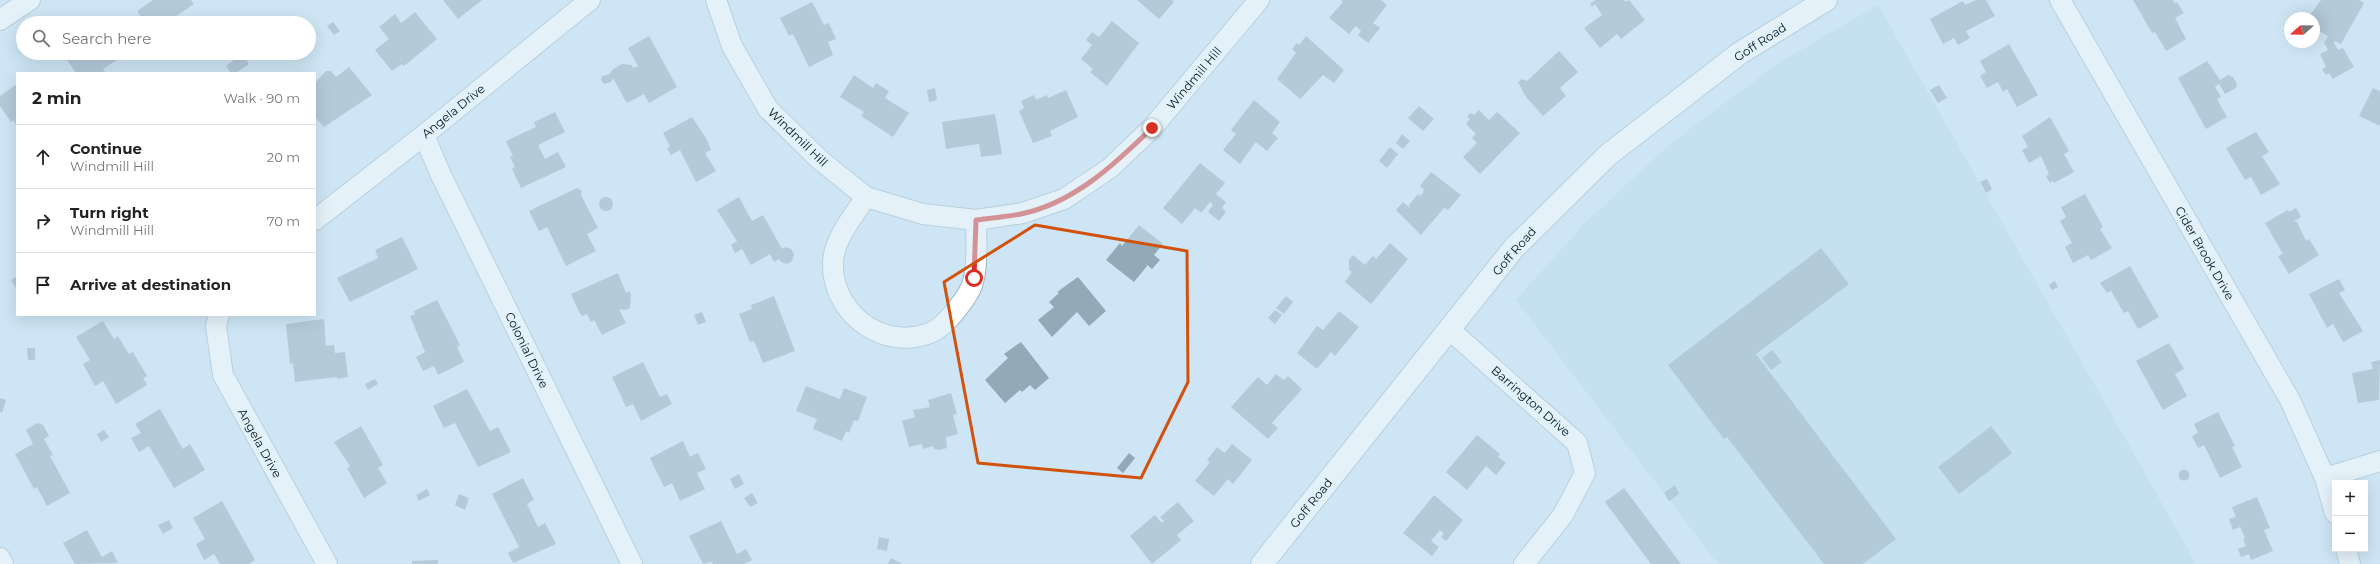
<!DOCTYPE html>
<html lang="en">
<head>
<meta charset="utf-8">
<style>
	:root { --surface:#fff; --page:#f2f2f2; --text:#222; --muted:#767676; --line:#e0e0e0 }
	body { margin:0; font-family:Montserrat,sans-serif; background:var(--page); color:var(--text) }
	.controls { position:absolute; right:12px; bottom:12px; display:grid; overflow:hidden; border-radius:0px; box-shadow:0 4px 16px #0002 }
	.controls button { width:36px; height:36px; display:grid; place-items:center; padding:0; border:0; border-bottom:1px solid var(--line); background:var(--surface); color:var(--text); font:20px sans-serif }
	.compass { position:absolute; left:2284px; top:12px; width:36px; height:36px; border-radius:50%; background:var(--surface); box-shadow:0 4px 16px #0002; rotate:250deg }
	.stop { position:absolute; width:12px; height:12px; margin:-9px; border:3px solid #d93025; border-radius:50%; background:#fff }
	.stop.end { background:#d93025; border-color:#fff; box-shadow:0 1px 4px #0008 }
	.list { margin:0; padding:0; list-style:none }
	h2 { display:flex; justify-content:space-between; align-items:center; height:52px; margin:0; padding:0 16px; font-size:17px }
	h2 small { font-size:13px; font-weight:400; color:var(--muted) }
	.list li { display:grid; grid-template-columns:26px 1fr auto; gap:12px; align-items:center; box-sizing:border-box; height:64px; padding:0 16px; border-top:1px solid var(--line) }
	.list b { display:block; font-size:15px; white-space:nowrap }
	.list p { margin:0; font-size:13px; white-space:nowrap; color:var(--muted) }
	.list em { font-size:13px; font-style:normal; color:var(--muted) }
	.icon { flex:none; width:22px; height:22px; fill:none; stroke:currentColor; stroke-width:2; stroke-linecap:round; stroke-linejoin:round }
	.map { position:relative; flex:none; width:2380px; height:564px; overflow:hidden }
	.search { position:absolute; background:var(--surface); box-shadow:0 4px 16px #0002; left:16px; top:16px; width:300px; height:44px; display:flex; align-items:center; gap:10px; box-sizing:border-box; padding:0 14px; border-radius:22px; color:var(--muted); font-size:15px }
	.panel { position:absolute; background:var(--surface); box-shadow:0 4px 16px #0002; left:16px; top:72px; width:300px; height:244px; border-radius:0px }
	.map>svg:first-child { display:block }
</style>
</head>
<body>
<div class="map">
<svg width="2380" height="564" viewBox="0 0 2380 564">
	<rect width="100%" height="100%" fill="#cde5f4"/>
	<path fill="#bad9ec" d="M1878,5l251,440 67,119h-478l-202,-264 67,-75 74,-69 39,-32 86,-63z"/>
	<path fill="#93a9b8" d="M153,0h38l3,4 -21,14 3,5h-31l-8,-12z
		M443,0h39l-24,19z
		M1137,0h35l2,2 -15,17z
		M1341,0h40l6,5 -14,18 7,5 -12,15 -10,-8 3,-4 -5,-5 -7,8 -20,-16 14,-16z
		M1595,0h29l2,2 3,-2 16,20 -24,19 -4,-5 -17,14 -16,-20 18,-13 -7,-11 -3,3 -2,-3z
		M1976,0h10l9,16 -29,15 4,7 -12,7 -4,-7 -11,6 -13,-25 33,-18 2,4z
		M2133,0h40l2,4 2,-2 7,11 -9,5 11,21 -20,12 -11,-19 -3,1z
		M2321,0h38l5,3 -23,41 -6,-3 -1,2 4,7 5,-2 11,19 -21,12 -4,-6 -3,2 -4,-6 4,-2 -6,-13 8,-4 -4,-7 4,-7 -14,-8v-10h-6z
		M812,2l12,23 5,-2 7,16 -8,3 5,13 -24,12 -16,-33 -4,2 -9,-18z
		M415,12l22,27 -33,27 -2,-2 -10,7 -17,-21 14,-11 -10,-12 16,-13 6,9z
		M1112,21l27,22 -32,43 -17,-14 3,-3 -12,-10 11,-14 -6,-5 6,-8 7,5z
		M333,22l7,9 -6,4 -7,-9z
		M649,36l28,51 -28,16 -5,-9 -15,8h-3l-13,-24 -2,4 -7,2 -3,-4 1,-4 8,-2 2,-4 10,-6 10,1 1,3 5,-2 -10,-18z
		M1306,36l38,34 -10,13 -11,-8 -23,24 -23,-20 19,-26 -4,-4 5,-6 2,2z
		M2009,44l29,51 -21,12 -10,-18 -4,3 -5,-10 -11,6 -7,-12 6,-4 -6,-11z
		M1559,51l19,21 -18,16 6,8 -23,20 -17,-19 -8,-15 4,-3 5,2z
		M73,53h54l-24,16 3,4h-30l-10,-15z
		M242,54l7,10 -13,9h-5l-5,-7z
		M2207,61l13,19 8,-5 5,2 4,7 -1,4 -11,6 -6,-10 -4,3 6,10 -4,2 10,18 -21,12 -28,-51z
		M349,67l23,28 -48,32 -9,-10v-34l11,-12h5l5,6z
		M854,75l19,13 3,-5 13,8 -4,7 24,15 -16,24 -32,-21 3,-4 -24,-15z
		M17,84v42l-4,-6 -2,2 -11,-16v-10z
		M1939,85l8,13 -9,5 -8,-13z
		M935,88l2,12 -8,2 -2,-12z
		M2373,88l7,3v35l-21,-10z
		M1066,90l12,27 -28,14 2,5 -19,7 -14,-32 5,-3 -3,-7 13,-6 2,5 11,-5 1,3z
		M1254,100l26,22 -8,11 6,5 -11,13 -11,-9 -16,22 -17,-14 13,-16 -5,-4z
		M1419,106l15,13 -11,12 -15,-13z
		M1479,110l10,10 8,-8 23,21 -40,41 -17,-17 14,-14 -5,-5 4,-4 -10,-10 4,-5 -3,-3 4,-3 3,2z
		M555,112l10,20 -27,13 7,14 13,-7 8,15 -45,21 -9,-19 3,-2 -5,-10 3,-1 -7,-15 30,-14 -2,-5z
		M995,114l7,40 -21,3 -2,-13 -33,5 -4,-27z
		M692,117l14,21 5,12 -6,3 11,18 -20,11 -16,-32 -9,5 -4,-7 3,-2 -7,-13z
		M2050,117l19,34 -5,3 10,18 -20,11 -1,-2 -3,2 -4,-7 3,-2 -8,-18 -12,7 -7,-13 6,-3 -6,-11z
		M2256,132l13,20 -7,4 18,28 -19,11 -10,-18 -6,3 -19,-32z
		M1402,134l8,7 -7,8 -7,-6z
		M1390,147l8,7 -11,14 -8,-7z
		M1200,163l25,20 -9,11 10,8 -4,6 4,4 -7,9 -11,-9 5,-7 -3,-3 -9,11 -6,-5 -13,16 -19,-16z
		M1431,172l30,23 -13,15 -4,-2 -23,27 -25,-25 7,-8 7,6 -1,-3 9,-11 2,2 3,-3 1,-3 -4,-4z
		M1987,179l5,10 -6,4 -6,-11z
		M577,188l5,3 -1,4 17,33 -11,6 9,17 -30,15 -19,-39 -8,4 -10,-20z
		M2085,194l18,33 -3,2 12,19 -21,12 -3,-5 -15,8 -8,-16 7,-4 -12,-22 6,-4 -5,-10z
		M599 204a7 7 0 1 1 14 0a7 7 0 1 1-14 0Z
		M739,197l13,24 11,-6 19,34 3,-2 6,2 3,5 -2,7 -5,3 -6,-2 -2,-3 -5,3 -4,-8 -19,11 -9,-16 -7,4 -4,-8 6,-4 -20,-31z
		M2296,208l5,9 -7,4 3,1 9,19 3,-2 10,16 -30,19 -11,-18 5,-2 -18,-31 23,-13 1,2z
		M1139,225l24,19 -9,11 6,5 -8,9 -6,-5 1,2 -13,16 -28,-22 14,-17 2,3z
		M402,237l16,32 -68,33 -13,-24 41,-20 -3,-8z
		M1390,243l18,16 -37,45 -26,-22 7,-10 -3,-2v-10l4,-5 12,10 8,-9 3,3z
		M1821,248l28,36 -93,70 140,185 -33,25h-39l-97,-127 -3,2 -56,-74z
		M2130,266l29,51 -21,12 -10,-18 -4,2 -13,-22 -4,2 -7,-10z
		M618,273l8,20 3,-2 2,3 -1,14 -4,2 -7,-1 7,14 -24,12 -8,-15 -3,2 -4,-8 -5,2 -3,-4 -8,-18z
		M17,276v14l-6,-10z
		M1078,277l28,34 -17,15 -12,-14 -25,25 -14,-17 16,-13 -5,-5 10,-9 -2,-1z
		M2339,279l6,11 -6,3 24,38 -20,11 -10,-18 -6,4 -18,-34z
		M2055,281l3,6 -6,3 -3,-5z
		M774,296l21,55 -32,12 -9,-22 -4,1 -11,-28 13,-5 -1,-4z
		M1286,296l7,6 -9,12 -8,-6z
		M437,300l23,45 -3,2 7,15 -26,13 -4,-9 -11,5 -7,-14 9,-5 -15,-36 5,-2 -1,-3z
		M1275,310l7,5 -7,9 -7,-6z
		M1339,311l20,16 -24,29 -4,-4 -14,17 -20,-16 20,-27 6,4z
		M702,312l4,10 -8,3 -4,-10z
		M324,319l2,27 8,-1 1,8 10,-1 3,25 -11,2v-2l-42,5 -2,-19 -3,1 -4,-40z
		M103,321l11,18 4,-3 11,18 4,-2 14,24 -4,2 4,7 -31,19 -13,-23 -8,5 -12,-22 7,-4 -14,-23z
		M1021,342l28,36 -14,12 -5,-5 -8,7 -2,-2 -15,13 -20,-23 23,-22 -4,-4z
		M2169,343l15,26 -9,5 12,22 -24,14 -27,-49z
		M27,348h8v12h-7z
		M1772,350l10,12 -11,8 -9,-12z
		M2380,360l-1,40 -21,3 -6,-30 21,-4 -2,-7z
		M643,362l17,35 7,-3 5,10 -31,17 -8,-17 -7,3 -14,-30z
		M1276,374l8,6 4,-4 14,13 -30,34 6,5 -10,11 -37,-32 27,-30 9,8z
		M375,379l3,5 -10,6 -3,-6z
		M806,386l34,13 4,-11 23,9 -9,24 -4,-1 -5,13 -3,-2 -4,10 -29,-12 4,-10 -21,-8z
		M467,389l23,42 8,-4 13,25 -33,15 -23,-44 -11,5 -11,-22z
		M951,393l6,21 -4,1 5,19 -12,3 1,11 -8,2 -5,-1 -1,-3 -10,3 -1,-5 -13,3 -7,-26 13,-4 -2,-7 17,-3 -2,-7z
		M0,398l6,2 -4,13 -2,-1z
		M160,409l23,40 7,-5 15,26 -31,18 -25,-42 -10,6 -8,-14 10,-5 -6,-9z
		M2218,412l17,34 -3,1 10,20 -22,11 -16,-33 -6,3 -6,-12 6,-3 -4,-9z
		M37,423l6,2 6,11 -5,3 9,16 -3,1 20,37 -23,13 -10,-19 -3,2 -19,-35 18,-10 -7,-14z
		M361,426l22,39 -5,3 9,15 -23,15 -17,-30 3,-2 -16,-24z
		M1991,426l21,27 -53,41 -21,-27z
		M104,430l5,7 -8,5 -4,-8z
		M1477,435l23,19 -2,3 8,6 -10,12 -10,-9 -19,24 -21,-18z
		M683,441l7,16 8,-4 8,16 -9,4 8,16 -25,12 -8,-18 -8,4 -14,-29z
		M1232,444l20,16 -19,24 -5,-5 -14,17 -19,-15 15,-19 -3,-2 10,-13 8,6z
		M1129,453l6,5 -12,15 -6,-5z
		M2178.5 475a5.5 5.5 0 1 1 11 0a5.5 5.5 0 1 1-11 0Z
		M739,474l5,10 -9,5 -5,-10z
		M523,478l11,22 -7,4 11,23 7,-4 11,21 -43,19 -5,-10 11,-6 -27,-53z
		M1675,485l4,9 -10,7 -5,-8z
		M1624,488l57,76h-30l-46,-62z
		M427,489l3,6 -11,6 -3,-6z
		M752,493l6,10 -8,4 -6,-9z
		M459,494l10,4 -4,12 -10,-5z
		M1434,495l29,25 -17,21 -5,-4 3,-3 -4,-4 -9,11 8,6 -7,9 -29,-23z
		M2257,497l13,31 -6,2 9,21 -22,9 -2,-6 -8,3 -3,-8 8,-3 -3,-7 2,-1 -5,-11 -7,3 -4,-11 7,-2 -4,-10z
		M222,501l33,59 -6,4h-29l-6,-10 -10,6 -8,-16 9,-5 -12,-21z
		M1178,502l16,19 -17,14 4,5 -29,24 -22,-28 25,-21 7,8 2,-2 -4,-4z
		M169,520l4,8 -10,6 -5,-9z
		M721,521l16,33 9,-5 6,11 -8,4h-31l-1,-2 -9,2 -14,-28z
		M87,530l15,27 10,-6 6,12 -43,1 -12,-21z
		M879,537l10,2 -2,12 -10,-2z
		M891,558l11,6h-14z
		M438,560v4h-26v-3z"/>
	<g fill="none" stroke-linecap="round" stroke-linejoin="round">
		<defs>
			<path id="street" d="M716,0l16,46 36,63 52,51 46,37 57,17 53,6 47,-7 41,-14 46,-31 42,-40 107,-128
				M2060,0l230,400 35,78 10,35
				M0,20l30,-20
				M424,135l16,38 192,391
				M866,197c-12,18 -32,42 -33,65 -2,49 47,88 94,72 11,-3 23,-16 30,-25 7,-9 15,-19 17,-31 4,-19 2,-40 2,-58
				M315,220l109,-85 166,-135
				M219,315l-3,11 7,49 104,189
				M1450,330l127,113 8,30 -22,42 -39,49
				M2325,478l55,-17
				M2346,549l4,15
				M0,558l3,6"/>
			<path id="secondary" d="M1262,564l252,-316 94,-93 132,-102 86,-53"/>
		</defs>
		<use href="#street" stroke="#9db4c2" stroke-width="22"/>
		<use href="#secondary" stroke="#9db4c2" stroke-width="24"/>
		<use href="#street" stroke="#fff" stroke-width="20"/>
		<use href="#secondary" stroke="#fff" stroke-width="22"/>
	</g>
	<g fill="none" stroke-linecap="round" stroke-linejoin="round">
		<path stroke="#d93025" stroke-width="5" d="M974,278l2,-58c15,-2 30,-3 45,-6 53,-11 94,-50 131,-86"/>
	</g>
	<path d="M0 0H2380V564H0ZM1035,225l152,26 1,131 -47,96 -163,-15 -34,-181z" fill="#cde5f4" fill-opacity=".55" fill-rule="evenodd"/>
	<path fill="none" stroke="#d2520d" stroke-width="3" stroke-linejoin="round" d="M1035,225l152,26 1,131 -47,96 -163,-15 -34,-181z"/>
	<g text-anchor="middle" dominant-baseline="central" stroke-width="3" stroke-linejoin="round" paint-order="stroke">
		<g font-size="12" fill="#0c1419" stroke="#def1fd">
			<text transform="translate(1760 42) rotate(-33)">Goff Road</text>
			<text transform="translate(1194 78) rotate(-50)">Windmill Hill</text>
			<text transform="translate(453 111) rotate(-39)">Angela Drive</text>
			<text transform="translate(798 137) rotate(44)">Windmill Hill</text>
			<text transform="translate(1514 251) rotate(-49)">Goff Road</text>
			<text transform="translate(2205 253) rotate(60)">Cider Brook Drive</text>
			<text transform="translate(527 350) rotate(64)">Colonial Drive</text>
			<text transform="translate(1531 401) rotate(41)">Barrington Drive</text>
			<text transform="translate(260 443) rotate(61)">Angela Drive</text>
			<text transform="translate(1311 503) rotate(-51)">Goff Road</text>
		</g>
	</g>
</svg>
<div class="controls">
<button>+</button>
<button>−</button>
</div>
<svg class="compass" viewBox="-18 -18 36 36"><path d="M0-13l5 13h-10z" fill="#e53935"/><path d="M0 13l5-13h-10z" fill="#767676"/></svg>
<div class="stop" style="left:974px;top:278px"></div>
<div class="stop end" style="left:1152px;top:128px"></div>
<div class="search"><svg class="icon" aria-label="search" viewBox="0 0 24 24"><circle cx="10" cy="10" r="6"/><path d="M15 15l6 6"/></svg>Search here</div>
<section class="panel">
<h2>2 min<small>Walk · 90 m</small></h2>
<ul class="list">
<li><svg class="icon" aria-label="ahead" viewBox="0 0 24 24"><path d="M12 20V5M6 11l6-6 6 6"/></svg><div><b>Continue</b><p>Windmill Hill</p></div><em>20 m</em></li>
<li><svg class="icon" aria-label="right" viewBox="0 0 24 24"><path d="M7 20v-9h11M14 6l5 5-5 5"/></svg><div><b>Turn right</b><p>Windmill Hill</p></div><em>70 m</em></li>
<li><svg class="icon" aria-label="arrive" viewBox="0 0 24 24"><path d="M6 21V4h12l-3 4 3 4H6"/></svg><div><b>Arrive at destination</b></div></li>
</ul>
</section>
</div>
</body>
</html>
